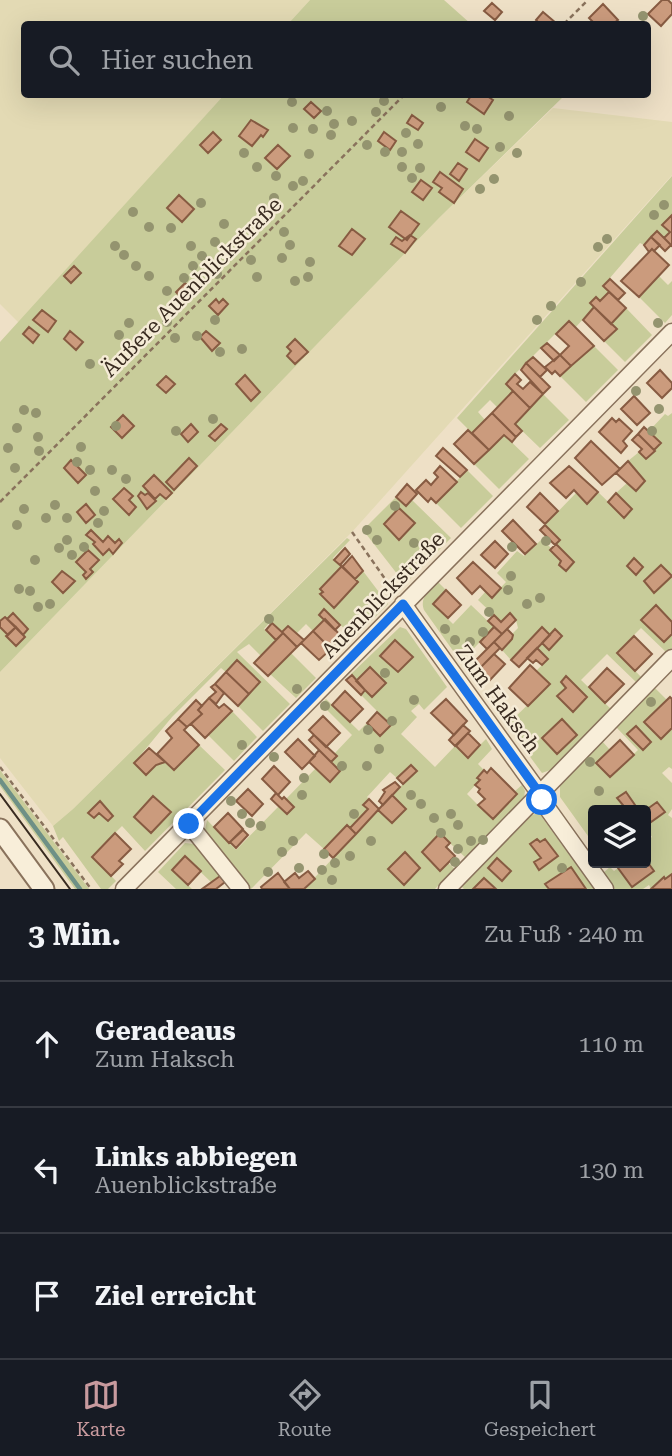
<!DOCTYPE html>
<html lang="de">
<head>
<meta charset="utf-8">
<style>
	:root { --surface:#171b24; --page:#242831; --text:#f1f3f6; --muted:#9ea1a6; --line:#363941; --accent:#c89a9e }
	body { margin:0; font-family:"Roboto Serif",serif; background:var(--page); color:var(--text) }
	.controls { position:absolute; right:21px; bottom:21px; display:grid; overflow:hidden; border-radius:7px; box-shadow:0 7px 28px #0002 }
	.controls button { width:63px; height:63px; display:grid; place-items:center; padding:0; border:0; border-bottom:2px solid var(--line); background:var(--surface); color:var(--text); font:35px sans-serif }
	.stop { position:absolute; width:21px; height:21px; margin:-16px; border:5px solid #1a73e8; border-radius:50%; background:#fff }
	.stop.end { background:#1a73e8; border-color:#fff; box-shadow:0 2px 7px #0008 }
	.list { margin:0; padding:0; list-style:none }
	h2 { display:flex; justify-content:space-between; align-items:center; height:91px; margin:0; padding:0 28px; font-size:30px }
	h2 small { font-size:23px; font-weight:400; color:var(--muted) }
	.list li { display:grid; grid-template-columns:46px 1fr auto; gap:21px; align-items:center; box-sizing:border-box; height:126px; padding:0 28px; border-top:2px solid var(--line) }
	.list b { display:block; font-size:26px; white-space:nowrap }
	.list p { margin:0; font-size:23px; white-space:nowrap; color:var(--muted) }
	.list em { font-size:23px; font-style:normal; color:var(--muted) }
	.icon { flex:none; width:38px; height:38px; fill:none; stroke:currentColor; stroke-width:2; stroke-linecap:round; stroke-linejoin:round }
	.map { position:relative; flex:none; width:672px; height:889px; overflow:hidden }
	.search { position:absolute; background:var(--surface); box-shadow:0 7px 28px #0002; left:21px; right:21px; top:21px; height:77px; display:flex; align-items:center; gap:18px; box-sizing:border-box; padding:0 24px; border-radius:7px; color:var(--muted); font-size:26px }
	.sheet { height:469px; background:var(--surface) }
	nav { display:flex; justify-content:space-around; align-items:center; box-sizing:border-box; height:98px; border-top:2px solid var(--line); background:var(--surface); font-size:19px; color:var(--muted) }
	nav a { display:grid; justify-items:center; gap:4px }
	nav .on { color:var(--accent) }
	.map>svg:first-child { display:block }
</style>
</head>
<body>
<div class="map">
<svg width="672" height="889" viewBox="0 0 672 889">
	<rect width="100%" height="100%" fill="#eee0c6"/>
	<path fill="#e3dab4" d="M0,0h310l-22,24h-264v70l200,1 -205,228 -19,-19z
		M553,108l119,14v53l-320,357 -279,277 -20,17 -53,-68v-86l439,-454z"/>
	<path fill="#c8cc9a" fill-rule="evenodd" d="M310,0h134l27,24h-183z
		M224,95h341l-126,123 -439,454v-330z
		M672,176v39l-10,10 8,7 -6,6 -7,-6 -13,13 -4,-2 -37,43 6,6 -9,9 -4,-4 -5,6 3,4 -19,21 -7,-7 -62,62 7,8 -16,16 -7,-7 -12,12 7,8 -13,13 -15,-15z
		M659,276l9,9 4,-4v34l-7,8 -26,-26z
		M626,308l26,27 -27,27 -21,-21 12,-12 -5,-5z
		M594,346l24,24 -32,32 -26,-26z
		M543,394l26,26 -29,28 -25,-24z
		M672,413v235l-5,5 -26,-25 -24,24 25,26 -5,5 -30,-29 -26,26 30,29 -58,60 -11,4 -25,-34 7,-9 -5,-5 -6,6 -5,-7 41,-40 -13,-13 12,-12 -11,-11 5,-5 7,7 13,-14 -7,-7 -5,5 -8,-6 -31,32 -9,-10 10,-11v-5l6,-6 -2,-8 -6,-7 -9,9 -23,-22 8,-9 6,6 14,-15 -9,-9 20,-22 7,5 18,-17 10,10 -1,2 10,10 -2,4 6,6 9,-9 -18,-18 4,-5 -15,-14 31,-32 11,10 11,-11 26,25 8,-8 -16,-16 11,-10 9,8 9,-10 -17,-20 11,-9 7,7 15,-16 -12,-12 16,-17 3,2zM566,676l21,21 -14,15 -15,-15 8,-10 -5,-5z
		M504,435l25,24 -30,30 -25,-25z
		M467,470l26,26 -32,32 -25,-25z
		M396,497l10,9 6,-6 39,38 -46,46 -42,-54z
		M347,538l3,2 -17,18 8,9 -21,22 3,3 -2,3 14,12 23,-25 -4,-3 9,-8 25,33 -34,34 -30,-29 -5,6 5,4 -11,12 -7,-7 -10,10 -8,-8 -6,6 -11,-11 -7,8 12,11 -15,16 -12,-12 -12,8 53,52 -27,27 -25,-25 22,-24 -23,-21 -11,11 -5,-4 -49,49 -38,46 12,11 10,-9 9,-3 9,8 25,-25 26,25 -80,81 -23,-25 -30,30 24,25 -8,8h-7l-38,-52 -4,4 -6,-15 20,-17z
		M438,582l8,8 -13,14 20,20 18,-19 23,22 -33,35 -37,-52c-5,-13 6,-19 14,-28z
		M400,627l6,2 41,58 -23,23 -5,-6 -8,7 6,6 -16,17 34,33 20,-21 13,11 18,-18 6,10 -14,15 6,6 -7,7 3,3 -13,14 25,25 25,-25 -2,-3 7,-6 3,6 -1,7 -58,60 -26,-24 -18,18 18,19 8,-8 7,6 -20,20h-131l74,-79 14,13v-28l24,-24 -5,-6 -14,13 -7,-6 -23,25 2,2 -5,6 4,4 -18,19 -3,-2 -23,23 -18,-16 -55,56 -43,-53 -3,-6 2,-10 29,30 43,-44 8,8 7,-7 -8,-8 30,-31 14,13 10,-9 -9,-10 6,-6 -2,-3 17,-18 -31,-31 5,-5 33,32 8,-8 14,13 10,-11 -30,-30 4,-5 8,7 13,-14 -16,-16 -14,13 -5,-6z
		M291,653l25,25 -20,20 -26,-24z
		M655,688l12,12 5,28v41l-3,-2 -7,6 10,10v26l-4,6 4,3v56l-7,5 -2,-1 -12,11 -2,-4 -6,4h-28l-12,-16 7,-6 4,4 4,-3 14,19 21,-16 -7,-11v-19l6,-4 -6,-9v-13l5,7 6,-20 -11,8h-19l8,-5 -9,-12 -8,6 8,11h-33v33l-33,-46v-12l42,-44 8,9 -13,13 13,14 28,-27 -22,-23z
		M232,711l25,26 -23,24 -26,-26z
		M0,770l89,119h-14l-75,-103z
		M539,813l55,76h-99l-11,-11 -11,11h-9l-3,-3 71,-71z
		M185,843l9,1 26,32 -8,7 -27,-26 -13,13 20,19h-16l-18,-17z"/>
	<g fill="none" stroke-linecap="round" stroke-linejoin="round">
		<path stroke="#6e9086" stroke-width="4.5" d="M0,780l80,109"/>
	</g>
	<path fill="#cb9b7d" stroke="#875b42" stroke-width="2" d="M662,0h6l4,4v10l-11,12 -13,-12z
		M492,3l10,9 -7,8 -11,-9z
		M603,4l15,16 -5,4h-18l-6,-6z
		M543,12l13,11 -2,1h-18l2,-2 -2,-2z
		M472,94h12l9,6 -9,14 -17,-12z
		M311,102l10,9 -7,7 -10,-9z
		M412,115l11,8 -5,7 -11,-7z
		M251,120l17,10 -5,7 -2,-2 -9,11 -13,-10z
		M213,132l8,8 -13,13 -8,-8z
		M384,132l12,9 -6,9 -12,-9z
		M475,139l13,9 -9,13 -13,-9z
		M278,145l12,11 -13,13 -12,-11z
		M458,163l9,6 -8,12 -9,-7z
		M440,172l23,17 -9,14 -15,-11 3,-4 -9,-6z
		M421,180l11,8 -9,12 -11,-8z
		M179,195l15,14 -12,13 -15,-14z
		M401,211l18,13 -12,16 -18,-13z
		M672,215v31l-8,-8 6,-6 -8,-7z
		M352,229l13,10 -13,16 -13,-9z
		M657,231l14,14 -6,6 -14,-14z
		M410,235l6,4 -11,14 -14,-9 5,-7 6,4z
		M651,237l9,8 -6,6 -2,-2 -3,3 -5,-7z
		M652,249l17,16 -30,32 -18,-16z
		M74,266l7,7 -10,10 -7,-7z
		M610,279l15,14 -7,7 -15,-14z
		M185,283l8,7 -10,10 -7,-8z
		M609,292l17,16 -15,16 -21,-21 6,-6 4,4z
		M216,299l3,4 4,-4 5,5 -10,11 -9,-9z
		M594,307l23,22 -13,12 -21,-21z
		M42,310l14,11 -8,11 -15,-12z
		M569,321l25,25 -23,20 -11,-11 9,-9 -13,-12z
		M29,327l10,8 -6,8 -10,-9z
		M70,331l13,11 -7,8 -12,-11z
		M206,331l14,12 -8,8 -12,-14z
		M295,339l13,13 -13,12 -8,-8 4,-5 -4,-4z
		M547,343l13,12 -6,6 -13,-13z
		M560,355l11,11 -11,10 -5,-5 -3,3 -7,-7z
		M533,357l14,13 -7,7 -14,-14z
		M526,363l24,24 -7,7 -22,-24z
		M660,370l12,13v5l-10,10 -15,-15z
		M515,374l6,6 -4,4 6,5 7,-7 13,12 -13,14 -24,-24z
		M245,375l15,17 -9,9 -15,-17z
		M166,376l9,8 -9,9 -9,-8z
		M513,391l17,17 -15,16 7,7 -6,6 -24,-24z
		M634,396l16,17 -13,12 -16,-16z
		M492,413l24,24 -4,5 -8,-7 -15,15 -17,-17z
		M123,415l11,11 -12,12 -11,-11z
		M612,418l4,4 3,-3 13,12 -9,10 4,5 -6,7 -22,-21z
		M191,424l7,8 -10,10 -7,-8z
		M221,424l6,5 -12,12 -6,-5z
		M644,427l17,16 -7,7 -16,-16z
		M468,430l21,20 -15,14 -20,-20z
		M638,434l17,17 -9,8 -7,-7 3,-3 -10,-9z
		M591,441l29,28 -18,16 -27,-27z
		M443,448l24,22 -7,7 -24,-21z
		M189,458l8,8 -23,24 -8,-8z
		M71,460l15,15 -8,8 -14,-15z
		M628,461l17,20 -9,10 -20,-18z
		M440,466l17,16 -21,21 -5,-5 -3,4 -12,-12 10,-10 5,5 7,-8 -4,-4z
		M569,466l29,26 -11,12 -13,-14 -8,8 -16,-15z
		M154,475l18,18 -6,6 -6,-5 -5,5 -12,-13z
		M407,484l10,10 -11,12 -10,-9z
		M124,488l9,8 -4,4 7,7 -7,8 -16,-16z
		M141,492l4,3 3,-2 8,8 -9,8 -9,-13z
		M540,493l18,18 -13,13 -18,-17z
		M616,493l16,16 -8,9 -16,-16z
		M86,504l9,11 -9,8 -9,-11z
		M399,508l16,15 -16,17 -15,-16z
		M513,520l23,24 -11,10 -23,-23z
		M545,525l15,15 -5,5 -15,-15z
		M91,530l12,12 5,-6 7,7 4,-4 3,4 -9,11 -4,-5 -6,6 -10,-11 2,-2 -9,-7z
		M495,541l13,13 -13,14 -14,-13z
		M556,544l18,18 -8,9 -7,-6 2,-4 -11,-11z
		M345,548l5,6 -10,11 -6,-5z
		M88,550l11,10 -9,9 3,3 -7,7 -3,-4 3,-3 -10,-10z
		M352,556l11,15 -8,8 -13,-12z
		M634,558l9,9 -7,8 -9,-9z
		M473,562l28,26 -9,10 -12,-12 -8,8 -15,-16z
		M661,565l11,11 -18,17 -10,-12z
		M342,566l16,16 -24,26 -14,-14 3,-2 -3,-3z
		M62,571l13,10 -12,12 -11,-11z
		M446,590l15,15 -13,13 -15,-14z
		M656,605l16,17v12l-8,8 -23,-22z
		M324,609l16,16 -5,5 -16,-15z
		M13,613l15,16 -5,6 -16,-16z
		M510,613l6,7 -14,14 -14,-13 6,-6 7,7z
		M5,617l11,10 -8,8 -8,-8v-6z
		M325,619l17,18 -11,12 -18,-18z
		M272,623l11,10 -7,7 -10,-10z
		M288,626l16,14 -7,7 -15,-15z
		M16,627l9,10 -9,9 -10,-10z
		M494,627l8,7 -15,15 -7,-7z
		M542,627l8,8 -31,32 -8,-7z
		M507,629l6,6 -1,4 -10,11 -8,-8z
		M555,629l7,7 -13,14 -7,-7z
		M313,631l18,18 -12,11 -18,-17z
		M283,633l14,14 -29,29 -14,-13z
		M634,636l18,18 -17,17 -18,-18z
		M395,640l18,17 -15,15 -18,-16z
		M494,642l6,6 -21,21 -6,-6z
		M537,648l11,11 -6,6 -6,-5 -3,3 -6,-5z
		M494,654l11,10 -15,16 -11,-11z
		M237,660l23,22 -11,12 -23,-22z
		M530,665l20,19 -22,22 -19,-18z
		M370,667l16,16 -14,14 -16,-16z
		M607,668l17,16 -19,19 -16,-16z
		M226,672l23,22 -11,12 -23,-22z
		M352,675l13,15 -4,5 -15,-15z
		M566,676l21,21 -14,15 -16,-16 9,-8 -5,-6z
		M215,684l9,9 -8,11 -7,-6 7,-6 -5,-5z
		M345,691l18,18 -13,13 -18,-17z
		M670,697l2,2v29l-11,11 -17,-17z
		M209,698l10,10 5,-4 8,7 -27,27 -14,-14 11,-10 -4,-4z
		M446,699l21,22 -13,14 -23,-22z
		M196,700l6,6 -4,4 4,4 -15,13 -9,-8z
		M377,712l14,13 -11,11 -13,-13z
		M323,716l17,17 -14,14 -17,-17z
		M178,719l9,8 -3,3 15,15 -25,25 -17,-16 15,-16 -6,-7z
		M562,719l15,16 -20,19 -15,-16z
		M463,725l7,6 -15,15 -6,-6z
		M636,726l15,16 -8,8 -16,-16z
		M468,733l12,12 -12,13 -12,-12z
		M314,735l23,21 -6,6 -22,-22z
		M298,739l17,17 -13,13 -17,-17z
		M620,740l14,15 -24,22 -14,-14z
		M149,748l16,14 -9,3 -10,10 -12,-12z
		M319,750l21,21 -10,11 -21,-20z
		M411,765l6,6 -14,13 -6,-6z
		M274,766l16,16 -12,13 -16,-16z
		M491,768l26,26 -24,25 -15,-14 7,-6 -7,-7 2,-3 -5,-4 5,-5 -3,-2 7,-8 3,3z
		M395,782l5,5 -17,18 -4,-4 6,-9 -2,-2z
		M248,789l15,15 -11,12 -16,-15z
		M626,792l9,13 -8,5 -10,-12z
		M276,793l6,6 2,-2 10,10 -7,7 -16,-15z
		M392,795l14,14 -14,14 -14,-13z
		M153,796l18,16 -20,21 -17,-16z
		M369,799l10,10 -23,25 -6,-6 18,-19 -5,-4z
		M100,801l13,15 -5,5 -9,-8 -5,5 -6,-5z
		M657,802l8,10 -14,10 -5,-7v-5z
		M228,813l15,16 -14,14 -15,-16z
		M347,825l9,9 -23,24 -9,-9z
		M243,830l5,5 -12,13 -6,-6z
		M115,833l16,16 -12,12 4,3 -12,12 -19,-19z
		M440,833l10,10 -4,4 9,9 -15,15 -18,-19z
		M537,839l3,3 5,-3 13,17 -19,14 -5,-8 7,-4 -11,-14z
		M405,852l15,16 -16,17 -16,-16z
		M185,856l16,15 -13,14 -16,-15z
		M497,858l14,13 -9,10 -14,-13z
		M646,860l8,11 -22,16 -14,-19 7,-5h21z
		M571,867l15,22h-37l-4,-5z
		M308,871l7,8 -11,10h-14l-6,-7 11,-9 4,5z
		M278,873l12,16h-28l-1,-2z
		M672,874v15h-21l13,-12 1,2z
		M220,876l5,6 -9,7h-14z
		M484,878l12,11h-23z"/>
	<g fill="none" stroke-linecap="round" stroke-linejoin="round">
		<defs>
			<path id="minor" d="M403,604l137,190 5,11 60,84
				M189,824l52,65
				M124,889l548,-557
				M447,889l225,-231"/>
			<path id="tertiary" d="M0,829l44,60"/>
		</defs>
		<use href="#minor" stroke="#89725c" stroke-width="19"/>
		<use href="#tertiary" stroke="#89725c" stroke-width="23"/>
		<path stroke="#89725c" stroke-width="2.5" stroke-dasharray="5 3.5" stroke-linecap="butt" d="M564,24l24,-24
			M0,502l405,-408
			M352,532l43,61
			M0,767l91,122"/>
		<use href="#minor" stroke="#f8eed9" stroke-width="16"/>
		<use href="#tertiary" stroke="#f8eed9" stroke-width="19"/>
		<path stroke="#392b20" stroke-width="2" d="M0,794l70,95"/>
	</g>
	<g fill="#94946f">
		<circle cx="643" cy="16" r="5"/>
		<circle cx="384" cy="101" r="5"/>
		<circle cx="292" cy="102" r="5"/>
		<circle cx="441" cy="107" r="5"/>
		<circle cx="327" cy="111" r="5"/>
		<circle cx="376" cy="112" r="5"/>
		<circle cx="509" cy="116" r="5"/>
		<circle cx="352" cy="121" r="5"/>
		<circle cx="334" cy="124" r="5"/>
		<circle cx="465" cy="126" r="5"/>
		<circle cx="293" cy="128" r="5"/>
		<circle cx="313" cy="129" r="5"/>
		<circle cx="477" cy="129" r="5"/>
		<circle cx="406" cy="133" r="5"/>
		<circle cx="331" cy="135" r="5"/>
		<circle cx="418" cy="144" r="5"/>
		<circle cx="367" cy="145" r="5"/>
		<circle cx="500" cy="147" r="5"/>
		<circle cx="385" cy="152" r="5"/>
		<circle cx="402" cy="152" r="5"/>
		<circle cx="244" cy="153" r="5"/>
		<circle cx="517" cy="153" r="5"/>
		<circle cx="309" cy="154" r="5"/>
		<circle cx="257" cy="167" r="5"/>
		<circle cx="402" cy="167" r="5"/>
		<circle cx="420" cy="168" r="5"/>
		<circle cx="276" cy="176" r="5"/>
		<circle cx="412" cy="178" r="5"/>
		<circle cx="494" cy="179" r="5"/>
		<circle cx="303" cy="181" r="5"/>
		<circle cx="293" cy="186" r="5"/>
		<circle cx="480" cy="189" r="5"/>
		<circle cx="274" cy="198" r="5"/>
		<circle cx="201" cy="203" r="5"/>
		<circle cx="664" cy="205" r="5"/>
		<circle cx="133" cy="212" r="5"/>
		<circle cx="654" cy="215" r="5"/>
		<circle cx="224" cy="224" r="5"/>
		<circle cx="149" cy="227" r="5"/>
		<circle cx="171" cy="228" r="5"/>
		<circle cx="284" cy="232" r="5"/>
		<circle cx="242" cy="239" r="5"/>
		<circle cx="607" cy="239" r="5"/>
		<circle cx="215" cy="242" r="5"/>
		<circle cx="290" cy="245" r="5"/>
		<circle cx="115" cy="246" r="5"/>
		<circle cx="191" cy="246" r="5"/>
		<circle cx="598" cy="247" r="5"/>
		<circle cx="124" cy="255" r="5"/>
		<circle cx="202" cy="256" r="5"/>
		<circle cx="282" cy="258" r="5"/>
		<circle cx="251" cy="260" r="5"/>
		<circle cx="310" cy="262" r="5"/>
		<circle cx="136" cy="266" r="5"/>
		<circle cx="193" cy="266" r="5"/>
		<circle cx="217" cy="274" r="5"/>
		<circle cx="149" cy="276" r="5"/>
		<circle cx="257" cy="277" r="5"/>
		<circle cx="308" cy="277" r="5"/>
		<circle cx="184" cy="278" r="5"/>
		<circle cx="295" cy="281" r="5"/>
		<circle cx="581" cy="282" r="5"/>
		<circle cx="167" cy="291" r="5"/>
		<circle cx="551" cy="306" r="5"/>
		<circle cx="215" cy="320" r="5"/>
		<circle cx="537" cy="320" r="5"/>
		<circle cx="167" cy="322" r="5"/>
		<circle cx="129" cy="323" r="5"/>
		<circle cx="658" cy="323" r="5"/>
		<circle cx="119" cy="335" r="5"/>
		<circle cx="197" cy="336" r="5"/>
		<circle cx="175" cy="338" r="5"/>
		<circle cx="242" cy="349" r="5"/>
		<circle cx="220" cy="352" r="5"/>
		<circle cx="90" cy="364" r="5"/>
		<circle cx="636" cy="391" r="5"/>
		<circle cx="659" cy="409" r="5"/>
		<circle cx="24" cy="410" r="5"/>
		<circle cx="36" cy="413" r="5"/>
		<circle cx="213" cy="419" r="5"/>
		<circle cx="116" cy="426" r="5"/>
		<circle cx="17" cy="428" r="5"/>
		<circle cx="176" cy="431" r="5"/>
		<circle cx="652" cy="431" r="5"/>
		<circle cx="38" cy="437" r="5"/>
		<circle cx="81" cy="447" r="5"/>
		<circle cx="8" cy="448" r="5"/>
		<circle cx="39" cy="451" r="5"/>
		<circle cx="77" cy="462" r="5"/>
		<circle cx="15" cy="468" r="5"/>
		<circle cx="90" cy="470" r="5"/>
		<circle cx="112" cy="470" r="5"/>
		<circle cx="126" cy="479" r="5"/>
		<circle cx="95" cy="491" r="5"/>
		<circle cx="55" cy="505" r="5"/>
		<circle cx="395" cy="506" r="5"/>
		<circle cx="24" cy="509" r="5"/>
		<circle cx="104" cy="511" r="5"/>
		<circle cx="46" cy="518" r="5"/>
		<circle cx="67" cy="518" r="5"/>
		<circle cx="98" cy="523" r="5"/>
		<circle cx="17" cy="525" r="5"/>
		<circle cx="367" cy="530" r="5"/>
		<circle cx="67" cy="540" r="5"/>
		<circle cx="377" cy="540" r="5"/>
		<circle cx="546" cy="541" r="5"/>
		<circle cx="414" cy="543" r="5"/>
		<circle cx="84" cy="547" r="5"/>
		<circle cx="512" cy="547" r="5"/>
		<circle cx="59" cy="548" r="5"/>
		<circle cx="72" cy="555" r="5"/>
		<circle cx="35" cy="560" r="5"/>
		<circle cx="511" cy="576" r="5"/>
		<circle cx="19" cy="589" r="5"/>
		<circle cx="508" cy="590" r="5"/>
		<circle cx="30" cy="591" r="5"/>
		<circle cx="540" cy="598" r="5"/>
		<circle cx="50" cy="604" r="5"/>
		<circle cx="527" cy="604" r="5"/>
		<circle cx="38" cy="607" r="5"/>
		<circle cx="489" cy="612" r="5"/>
		<circle cx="269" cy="619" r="5"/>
		<circle cx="445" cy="629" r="5"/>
		<circle cx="483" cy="632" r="5"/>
		<circle cx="455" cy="640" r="5"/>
		<circle cx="470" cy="642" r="5"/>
		<circle cx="385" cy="673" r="5"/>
		<circle cx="297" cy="689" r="5"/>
		<circle cx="414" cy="700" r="5"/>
		<circle cx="651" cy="702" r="5"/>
		<circle cx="325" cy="706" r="5"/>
		<circle cx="392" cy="721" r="5"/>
		<circle cx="368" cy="730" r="5"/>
		<circle cx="242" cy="745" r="5"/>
		<circle cx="379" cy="749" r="5"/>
		<circle cx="274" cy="757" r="5"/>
		<circle cx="590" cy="762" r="5"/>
		<circle cx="342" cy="766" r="5"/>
		<circle cx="367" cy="766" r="5"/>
		<circle cx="304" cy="778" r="5"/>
		<circle cx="599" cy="791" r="5"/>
		<circle cx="302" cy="795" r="5"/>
		<circle cx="411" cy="795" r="5"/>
		<circle cx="231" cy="801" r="5"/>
		<circle cx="421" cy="804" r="5"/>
		<circle cx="242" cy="814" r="5"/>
		<circle cx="354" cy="814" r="5"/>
		<circle cx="451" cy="814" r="5"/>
		<circle cx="434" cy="818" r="5"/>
		<circle cx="250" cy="823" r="5"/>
		<circle cx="458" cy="825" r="5"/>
		<circle cx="261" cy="826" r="5"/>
		<circle cx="441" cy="833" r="5"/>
		<circle cx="483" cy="840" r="5"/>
		<circle cx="293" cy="841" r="5"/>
		<circle cx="371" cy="841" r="5"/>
		<circle cx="471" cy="841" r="5"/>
		<circle cx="458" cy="849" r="5"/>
		<circle cx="282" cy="852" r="5"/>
		<circle cx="324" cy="854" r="5"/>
		<circle cx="350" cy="856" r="5"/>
		<circle cx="455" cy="862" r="5"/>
		<circle cx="335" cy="863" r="5"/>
		<circle cx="299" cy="868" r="5"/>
		<circle cx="562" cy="868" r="5"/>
		<circle cx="322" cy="870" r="5"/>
		<circle cx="268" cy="872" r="5"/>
		<circle cx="332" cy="880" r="5"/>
	</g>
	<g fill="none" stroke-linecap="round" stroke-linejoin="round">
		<path stroke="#1a73e8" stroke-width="9" d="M189,824l214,-220 137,190 2,6"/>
	</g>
	<g text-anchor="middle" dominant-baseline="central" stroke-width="5" stroke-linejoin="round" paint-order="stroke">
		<g font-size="21" fill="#392b20" stroke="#f5ebd6">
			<text transform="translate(192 287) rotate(-45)">Äußere Auenblickstraße</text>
			<text transform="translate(383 595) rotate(-46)">Auenblickstraße</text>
			<text transform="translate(498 699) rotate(54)">Zum Haksch</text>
		</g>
	</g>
</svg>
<div class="controls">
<button><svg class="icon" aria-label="layers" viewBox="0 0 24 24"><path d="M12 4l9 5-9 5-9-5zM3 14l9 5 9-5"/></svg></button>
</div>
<div class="stop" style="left:542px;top:800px"></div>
<div class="stop end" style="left:189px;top:824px"></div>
<div class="search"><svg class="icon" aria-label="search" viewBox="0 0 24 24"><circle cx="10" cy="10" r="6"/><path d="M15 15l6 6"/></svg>Hier suchen</div>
</div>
<section class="sheet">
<h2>3 Min.<small>Zu Fuß · 240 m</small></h2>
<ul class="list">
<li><svg class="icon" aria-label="ahead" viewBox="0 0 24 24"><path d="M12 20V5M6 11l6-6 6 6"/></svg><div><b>Geradeaus</b><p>Zum Haksch</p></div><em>110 m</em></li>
<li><svg class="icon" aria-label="left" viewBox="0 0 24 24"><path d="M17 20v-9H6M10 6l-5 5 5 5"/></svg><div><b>Links abbiegen</b><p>Auenblickstraße</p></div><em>130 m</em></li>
<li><svg class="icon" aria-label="arrive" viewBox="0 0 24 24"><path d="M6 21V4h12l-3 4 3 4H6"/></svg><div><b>Ziel erreicht</b></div></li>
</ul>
</section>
<nav>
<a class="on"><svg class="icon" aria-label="map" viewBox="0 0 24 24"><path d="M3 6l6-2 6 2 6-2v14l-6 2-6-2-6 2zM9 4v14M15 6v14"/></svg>Karte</a>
<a><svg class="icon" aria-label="directions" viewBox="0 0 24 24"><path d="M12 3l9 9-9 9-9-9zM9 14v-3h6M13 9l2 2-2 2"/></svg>Route</a>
<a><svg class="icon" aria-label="saved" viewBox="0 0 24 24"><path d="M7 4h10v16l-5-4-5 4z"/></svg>Gespeichert</a>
</nav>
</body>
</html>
